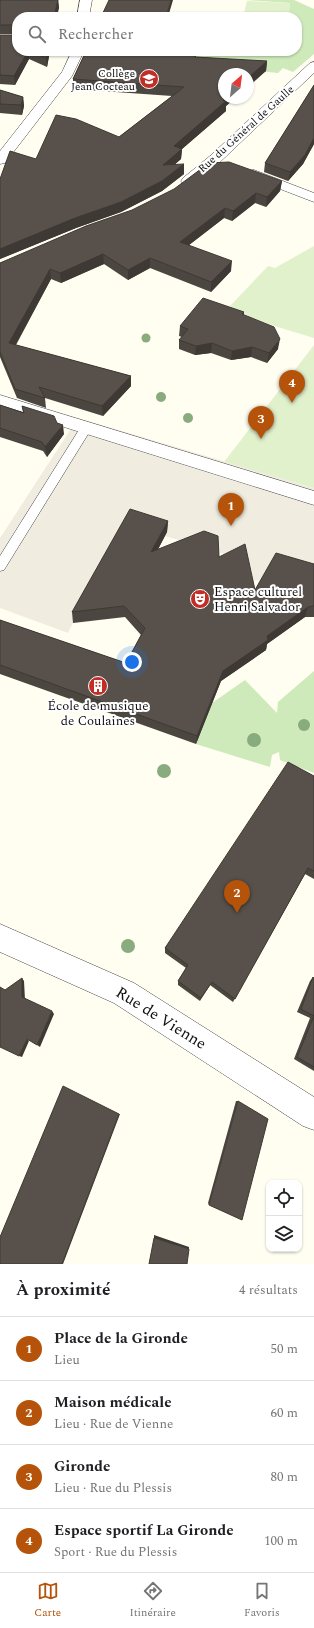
<!DOCTYPE html>
<html lang="fr">
<head>
<meta charset="utf-8">
<style>
	:root { --surface:#fff; --page:#f6f6f6; --text:#202124; --muted:#757577; --line:#e0e0e0; --accent:#b45309 }
	body { margin:0; font-family:Spectral,serif; background:var(--page); color:var(--text) }
	.controls { position:absolute; right:12px; bottom:12px; display:grid; overflow:hidden; border-radius:8px; box-shadow:0 1px 3px #0004 }
	.controls button { width:36px; height:36px; display:grid; place-items:center; padding:0; border:0; border-bottom:1px solid var(--line); background:var(--surface); color:var(--text); font:20px sans-serif }
	.compass { position:absolute; left:218px; top:68px; width:36px; height:36px; border-radius:50%; background:var(--surface); box-shadow:0 1px 3px #0004; rotate:28deg }
	.you { position:absolute; left:132px; top:662px; width:14px; height:14px; margin:-10px; border:3px solid #fff; border-radius:50%; background:#1a73e8; box-shadow:0 0 0 6px #1a73e833 }
	.badge { display:grid; place-items:center; width:26px; height:26px; border-radius:50%; background:var(--accent); color:#fff; font-size:13px; font-weight:700 }
	.pin { position:absolute; translate:-50% -33px; filter:drop-shadow(0 1px 2px #0008) }
	.pin::after { content:''; position:absolute; top:21px; width:14px; height:12px; background:inherit; clip-path:polygon(0 0,100% 0,50% 100%) }
	.list { margin:0; padding:0; list-style:none }
	h2 { display:flex; justify-content:space-between; align-items:center; height:52px; margin:0; padding:0 16px; font-size:17px }
	h2 small { font-size:13px; font-weight:400; color:var(--muted) }
	.list li { display:grid; grid-template-columns:26px 1fr auto; gap:12px; align-items:center; box-sizing:border-box; height:64px; padding:0 16px; border-top:1px solid var(--line) }
	.list b { display:block; font-size:15px; white-space:nowrap }
	.list p { margin:0; font-size:13px; white-space:nowrap; color:var(--muted) }
	.list em { font-size:13px; font-style:normal; color:var(--muted) }
	.icon { flex:none; width:22px; height:22px; fill:none; stroke:currentColor; stroke-width:2; stroke-linecap:round; stroke-linejoin:round }
	.map { position:relative; flex:none; width:314px; height:1264px; overflow:hidden }
	.search { position:absolute; background:var(--surface); box-shadow:0 1px 3px #0004; left:12px; right:12px; top:12px; height:44px; display:flex; align-items:center; gap:10px; box-sizing:border-box; padding:0 14px; border-radius:16px; color:var(--muted); font-size:15px }
	.sheet { height:308px; background:var(--surface) }
	nav { display:flex; justify-content:space-around; align-items:center; box-sizing:border-box; height:56px; border-top:1px solid var(--line); background:var(--surface); font-size:11px; color:var(--muted) }
	nav a { display:grid; justify-items:center; gap:2px }
	nav .on { color:var(--accent) }
	.map>svg:first-child { display:block }
</style>
</head>
<body>
<div class="map">
<svg width="314" height="1264" viewBox="0 0 314 1264">
	<rect width="100%" height="100%" fill="#fffef1"/>
	<path fill="#ceeaba" d="M247,0h47l20,9v45l-21,18 -10,-4 -5,5 -98,-10 3,-11 53,3 1,-4h60v-34h-9l2,-14z
		M314,671v102l-34,-13 -1,-8 -7,3 -2,12 -74,-23 16,-41 33,-23 32,33 1,-11z"/>
	<path fill="#e1f1cc" d="M247,1l43,2 -2,14h-45z
		M314,246v92l-56,-17 -28,-15 38,-40 7,2z
		M314,345v143l-90,-26z"/>
	<path fill="#f0ede0" d="M78,418l236,70v88l-65,5 -12,-23 -72,-22 2,-4 -94,91 -5,10 -68,-25v-70z"/>
	<g fill="none" stroke-linecap="round" stroke-linejoin="round">
		<defs>
			<path id="service" d="M86,424l4,1 1,3 -1,3 -86,139 -4,1v-15l82,-131z"/>
			<path id="minor" d="M80,0h12l-3,17h-12z
				M72,51h12l-12,25 -67,87 -5,1v-13l62,-79z
				M314,62v11l-94,89 -27,22 -5,1 -5,-1 -2,-3 2,-3 27,-22 100,-93z
				M254,170l60,23v9l-65,-25 -2,-3 2,-3z
				M0,395l314,96v14l-314,-98z
				M0,924l134,59 180,114v33l-11,-4 -189,-123 -114,-51z"/>
		</defs>
		<use href="#service" stroke="#424242" stroke-width="1"/>
		<use href="#minor" stroke="#424242" stroke-width="1"/>
		<use href="#service" fill="#fff" fill-rule="evenodd"/>
		<use href="#minor" fill="#fff" fill-rule="evenodd"/>
	</g>
	<g fill="#88ac7e">
		<circle cx="146" cy="338" r="4.5"/>
		<circle cx="161" cy="397" r="5"/>
		<circle cx="188" cy="418" r="5"/>
		<circle cx="304" cy="725" r="6"/>
		<circle cx="254" cy="740" r="7"/>
		<circle cx="164" cy="771" r="7"/>
		<circle cx="128" cy="946" r="7"/>
	</g>
	<path fill="#4c4640" d="M0,0h58l1,8 -42,43h33l-3,16 -18,-8 -14,26 -15,-1v-49h17v-1h-17z
		M86,51h91l-1,3 20,-3v6l71,4 -1,10 -42,27h11l-9,8v5l-44,38 -1,10 -6,5 9,10 -22,17 -41,21 -45,16 -76,31v-80l36,-20 83,-22 53,-41 -99,-7v-10z
		M314,85v59l-11,20 -15,17 -24,-9 1,-9z
		M0,90l23,7 1,9 -2,9 -22,-2z
		M282,181l-2,10 -14,16 -11,-4 -23,18 -8,-3 -35,27 42,26 -20,21 -61,-24 -22,12 -24,-16 -43,19 -10,-4 -35,66 115,31v10l-28,30 -58,-18 1,10 -29,-10 -17,-41v-94z
		M244,312v3l34,34 -11,14 -16,-6 -20,3 -20,-7 -16,2 -16,-6v-9l3,-3 -3,-1 1,-10z
		M0,405l23,7 -1,-6 35,17 7,11 -17,23 -4,-6 -43,-14z
		M168,521l-1,11 -9,17 61,8 36,33 59,-26v53h-9l-38,27 -1,6 -45,31 -25,63 -196,-70v-54l126,43 15,-28 -16,-18 -52,6 -1,-11z
		M314,776v103l-9,-5 -72,128 -23,-17 -10,16 -22,-16v-4l8,-13 -21,-15v-5z
		M313,977l1,1v93l-20,-12 16,-41 -13,-6 13,-31z
		M236,1101h2l-29,104 -1,-2z"/>
	<path fill="#3e3934" d="M58,0l1,8 -2,9h-3z
		M171,0h2l-5,17h-2z
		M28,51l1,8 -14,26 -1,-9z
		M47,51h3l-3,16 -1,-9z
		M267,61l-1,10 -18,16v-9z
		M23,97l1,9 -2,9 -1,-10z
		M225,98h10l-9,8v5l-44,38 -1,10 -18,16v-10l11,-19z
		M314,138v6l-11,20 -15,17 2,-9z
		M184,164v10l-22,17 -41,21 -45,16 -76,31v-10z
		M282,181l-2,10 -14,16 1,-10z
		M256,193l-1,10 -23,18 1,-10z
		M225,208l-1,10 -44,34v-10z
		M103,254l1,10 -43,19 -1,-10z
		M150,258v10l-22,12v-10z
		M232,261l-1,10 -20,21v-10z
		M50,269l1,10 -40,74 -2,-10z
		M280,339l-2,10 -11,14 2,-10z
		M212,343l-1,10 -16,2 1,-9z
		M252,347l-1,10 -20,3 1,-9z
		M131,376v10l-28,30 -1,-10z
		M63,425l1,9 -17,23 -2,-10z
		M168,521l-1,11 -16,31v-11z
		M308,607l-3,10 -38,27 -1,6 -45,31 -25,63 1,-8 26,-65 44,-35z
		M22,978l2,3 1,19 -3,-3z
		M52,1011l2,3 -14,33 -3,-2z
		M27,1039l2,2 -7,16 -3,-1z
		M119,1114h1l-57,150h-1z
		M154,1235l35,12v2l-35,-11z"/>
	<path fill="#58514b" stroke="#3e3934" d="M0,0h58l-4,17h-37v34h11l-14,25 -14,-1v-40h17v-10h-17z
		M109,0h62l-5,17h-65z
		M30,51h17l-1,7z
		M86,51h89l-1,3 22,-3 -1,6 72,4 -19,17v-4h-24v24h1l-2,2 3,1 -52,45 8,3 -19,16 21,-1 -22,17 -41,21 -46,16 -75,31v-70l10,-28 26,8 20,-44 20,4 43,18 65,-50 -111,-8z
		M314,85v53l-9,17 -15,17 -25,-9z
		M0,90l23,7 -2,8 -21,-1z
		M229,162l53,19 -15,16 -11,-4 -23,18 -8,-3 -45,34 52,19 -21,21 -61,-24 -22,12 -25,-16 -43,19 -10,-4 -41,74 122,33 -29,30 -63,-19 6,11 -30,-9 -15,-37v-89l86,-37 46,-16 42,-21 35,-26z
		M203,298l41,14 -2,2 32,13 6,12 -11,14 -17,-6 -20,4 -20,-8 -16,3 -17,-6 9,-11 -8,-3z
		M0,405l24,8 -2,-7 32,10 3,7 6,2 -18,22 -3,-5 -42,-14z
		M130,509l38,12 -17,31 53,-21 14,5 1,21 26,-13 10,46 21,-37 38,11v42l-6,1 -41,29 1,4 -45,31 -26,65 -197,-71v-45l126,43 19,-35 -21,-22 -52,6z
		M288,762l26,14v95l-6,-3 -73,131 -23,-17 -11,16 -23,-17 10,-16 -23,-17z
		M313,977l1,1v89l-17,-10 17,-41 -13,-7z
		M22,978v19l30,14 -15,34 -10,-6 -8,17 -19,-9v-60l5,3z
		M63,1086l56,28 -57,150h-62v-27z
		M238,1101l30,18 -26,101 -33,-15z
		M154,1238l35,11 -2,15h-38z"/>
	<defs>
		<symbol id="school-disc" viewBox="-11 -11 22 22"><circle r="9.5" fill="#c02e26" stroke="#fff"/><path d="M0-5L7-2L0 1L-7-2ZM-4 1L0 2.5L4 1V4Q0 6-4 4Z" fill="#fff"/></symbol>
		<symbol id="theatre-disc" viewBox="-11 -11 22 22"><circle r="9.5" fill="#c02e26" stroke="#fff"/><path d="M-5-5.5Q0-4 5-5.5V0Q5 5 0 6Q-5 5-5 0ZM-3.3-2.5H-1v1.5H-3.3ZM1-2.5H3.3v1.5H1ZM-2.8 1Q0 5.5 2.8 1Z" fill="#fff"/></symbol>
		<symbol id="building-disc" viewBox="-11 -11 22 22"><circle r="9.5" fill="#c02e26" stroke="#fff"/><path d="M-4-6H4V6H1V3H-1V6H-4ZM-2.5-4.3h1.7v1.8h-1.7ZM.8-4.3h1.7v1.8H.8ZM-2.5-1h1.7V.8h-1.7ZM.8-1h1.7V.8H.8Z" fill="#fff"/></symbol>
	</defs>
	<g fill-rule="evenodd">
		<use href="#school-disc" x="138" y="68" width="22" height="22"/>
		<use href="#theatre-disc" x="189" y="588" width="22" height="22"/>
		<use href="#building-disc" x="87" y="675" width="22" height="22"/>
	</g>
	<g text-anchor="middle" dominant-baseline="central" stroke-width="4" stroke-linejoin="round" paint-order="stroke">
		<g font-size="11" fill="#0f0f0f" stroke="#fff" text-anchor="end">
			<text x="135" y="73">Collège<tspan x="135" dy="13">Jean Cocteau</tspan></text>
		</g>
		<g font-size="11" fill="#0f0f0f" stroke="#fff">
			<text transform="translate(246 129) rotate(-42)">Rue du Général de Gaulle</text>
		</g>
		<g font-size="13" fill="#0f0f0f" stroke="#fff" text-anchor="start">
			<text x="214" y="592">Espace culturel<tspan x="214" dy="15">Henri Salvador</tspan></text>
			<text x="98" y="706" text-anchor="middle">École de musique<tspan x="98" dy="15">de Coulaines</tspan></text>
		</g>
		<g font-size="16" fill="#0f0f0f" stroke="#fff">
			<text transform="translate(161 1018) rotate(32)">Rue de Vienne</text>
		</g>
	</g>
</svg>
<div class="controls">
<button><svg class="icon" aria-label="locate" viewBox="0 0 24 24"><circle cx="12" cy="12" r="6"/><path d="M12 2v4M12 18v4M2 12h4M18 12h4"/></svg></button>
<button><svg class="icon" aria-label="layers" viewBox="0 0 24 24"><path d="M12 4l9 5-9 5-9-5zM3 14l9 5 9-5"/></svg></button>
</div>
<svg class="compass" viewBox="-18 -18 36 36"><path d="M0-13l5 13h-10z" fill="#e53935"/><path d="M0 13l5-13h-10z" fill="#757577"/></svg>
<div class="you"></div>
<div class="pin badge" style="left:231px;top:526px">1</div>
<div class="pin badge" style="left:237px;top:913px">2</div>
<div class="pin badge" style="left:261px;top:439px">3</div>
<div class="pin badge" style="left:292px;top:403px">4</div>
<div class="search"><svg class="icon" aria-label="search" viewBox="0 0 24 24"><circle cx="10" cy="10" r="6"/><path d="M15 15l6 6"/></svg>Rechercher</div>
</div>
<section class="sheet">
<h2>À proximité<small>4 résultats</small></h2>
<ul class="list">
<li><span class="badge">1</span><div><b>Place de la Gironde</b><p>Lieu</p></div><em>50 m</em></li>
<li><span class="badge">2</span><div><b>Maison médicale</b><p>Lieu · Rue de Vienne</p></div><em>60 m</em></li>
<li><span class="badge">3</span><div><b>Gironde</b><p>Lieu · Rue du Plessis</p></div><em>80 m</em></li>
<li><span class="badge">4</span><div><b>Espace sportif La Gironde</b><p>Sport · Rue du Plessis</p></div><em>100 m</em></li>
</ul>
</section>
<nav>
<a class="on"><svg class="icon" aria-label="map" viewBox="0 0 24 24"><path d="M3 6l6-2 6 2 6-2v14l-6 2-6-2-6 2zM9 4v14M15 6v14"/></svg>Carte</a>
<a><svg class="icon" aria-label="directions" viewBox="0 0 24 24"><path d="M12 3l9 9-9 9-9-9zM9 14v-3h6M13 9l2 2-2 2"/></svg>Itinéraire</a>
<a><svg class="icon" aria-label="saved" viewBox="0 0 24 24"><path d="M7 4h10v16l-5-4-5 4z"/></svg>Favoris</a>
</nav>
</body>
</html>
